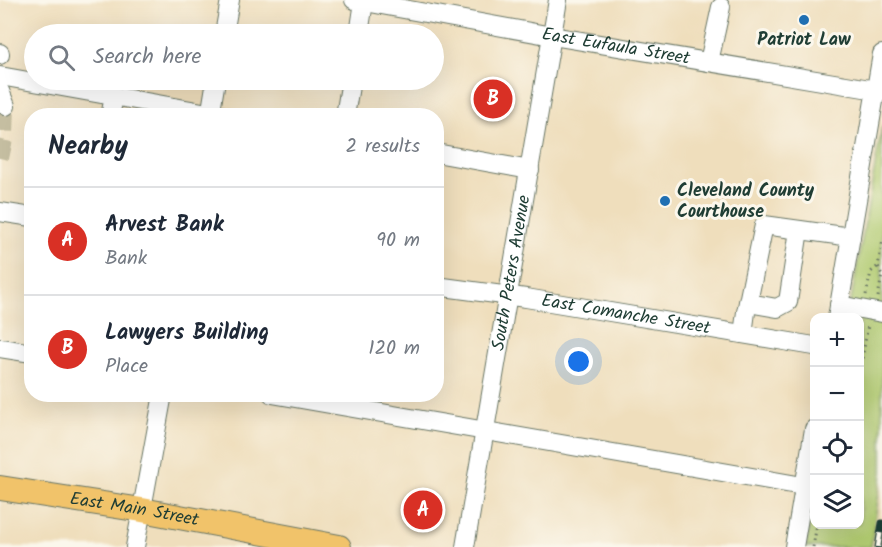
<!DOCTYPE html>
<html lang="en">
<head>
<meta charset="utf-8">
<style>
	:root { --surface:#fff; --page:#f2f2f3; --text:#1f2937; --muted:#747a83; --line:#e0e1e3; --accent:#d93025 }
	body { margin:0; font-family:Kalam,sans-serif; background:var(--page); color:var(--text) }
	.controls { position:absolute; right:18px; bottom:18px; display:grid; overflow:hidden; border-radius:12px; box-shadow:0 6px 24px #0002 }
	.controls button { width:54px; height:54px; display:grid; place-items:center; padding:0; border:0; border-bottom:2px solid var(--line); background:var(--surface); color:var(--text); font:30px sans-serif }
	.you { position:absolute; left:579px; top:362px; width:21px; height:21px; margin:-15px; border:4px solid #fff; border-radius:50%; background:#1a73e8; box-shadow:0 0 0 9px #1a73e833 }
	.badge { display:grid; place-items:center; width:39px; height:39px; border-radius:50%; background:var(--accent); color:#fff; font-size:20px; font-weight:700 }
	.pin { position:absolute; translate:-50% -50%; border:3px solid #fff; box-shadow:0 2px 6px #0006 }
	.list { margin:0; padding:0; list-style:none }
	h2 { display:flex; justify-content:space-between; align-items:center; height:78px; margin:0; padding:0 24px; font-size:26px }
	h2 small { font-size:20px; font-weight:400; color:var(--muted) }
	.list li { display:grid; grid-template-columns:39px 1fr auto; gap:18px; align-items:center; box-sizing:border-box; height:108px; padding:0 24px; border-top:2px solid var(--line) }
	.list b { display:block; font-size:22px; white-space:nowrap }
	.list p { margin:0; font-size:20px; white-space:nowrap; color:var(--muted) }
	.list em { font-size:20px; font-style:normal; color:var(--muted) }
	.icon { flex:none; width:33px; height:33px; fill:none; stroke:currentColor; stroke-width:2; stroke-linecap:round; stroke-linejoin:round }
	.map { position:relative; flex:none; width:882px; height:547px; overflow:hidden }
	.search { position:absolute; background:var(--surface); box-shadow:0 6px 24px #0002; left:24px; top:24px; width:420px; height:66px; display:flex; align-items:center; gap:15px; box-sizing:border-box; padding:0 21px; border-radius:33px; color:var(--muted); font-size:22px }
	.panel { position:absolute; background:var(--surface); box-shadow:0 6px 24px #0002; left:24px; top:108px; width:420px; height:294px; border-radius:24px }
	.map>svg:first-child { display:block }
</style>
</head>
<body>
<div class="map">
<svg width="882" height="547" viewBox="0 0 882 547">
	<rect width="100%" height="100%" fill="#fbf7ec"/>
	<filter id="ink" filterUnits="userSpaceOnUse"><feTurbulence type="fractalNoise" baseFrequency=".0167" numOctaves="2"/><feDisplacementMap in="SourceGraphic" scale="12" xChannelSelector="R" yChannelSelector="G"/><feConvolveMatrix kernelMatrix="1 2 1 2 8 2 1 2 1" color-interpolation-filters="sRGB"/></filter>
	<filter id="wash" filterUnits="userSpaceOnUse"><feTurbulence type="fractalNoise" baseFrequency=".008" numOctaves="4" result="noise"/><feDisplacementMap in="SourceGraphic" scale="24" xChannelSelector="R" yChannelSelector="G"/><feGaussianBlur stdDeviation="1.35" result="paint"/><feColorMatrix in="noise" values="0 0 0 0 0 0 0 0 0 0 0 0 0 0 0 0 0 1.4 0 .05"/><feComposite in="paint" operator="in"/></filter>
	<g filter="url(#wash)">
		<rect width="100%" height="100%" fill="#efdebc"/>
		<path fill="#b0ca70" stroke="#688452" stroke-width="1.5" d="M882,127v345l-11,75h-65l8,-52v29h46v-206l-12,-1z"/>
	</g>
	<g filter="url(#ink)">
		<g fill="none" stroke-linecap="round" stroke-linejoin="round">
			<path stroke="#c5bea1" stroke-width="18" stroke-dasharray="18 9" stroke-linecap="butt" d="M0,158l5,-23 1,-29"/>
			<defs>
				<g id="minor">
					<path id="s1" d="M354,0l198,36 330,55"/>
					<path d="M224,34l6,-34"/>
					<path d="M359,34l5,-32"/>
					<path d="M0,55v-2"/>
					<path d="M709,62l12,-55"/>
					<path d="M0,76l225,40"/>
					<path d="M0,91l6,15"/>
					<path d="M110,116l4,-19"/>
					<path d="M210,116l6,-36"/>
					<path d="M345,116l6,-36"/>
					<path d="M436,153l94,17"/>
					<path d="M0,212l32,5"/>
					<path id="s2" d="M436,286l90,12 288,48"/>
					<path d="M748,303l29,5 11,-6 11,-72"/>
					<path d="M839,305l43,8"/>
					<path d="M837,318l45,-264"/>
					<path d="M743,334l3,-22 18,-87 87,12"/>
					<path d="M0,348l32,5"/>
					<path d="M272,394l531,92"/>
					<path d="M135,547l28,-153"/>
					<path id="s3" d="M465,547l93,-547"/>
					<path d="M794,547l20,-118"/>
				</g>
				<g id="major">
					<path id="s4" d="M0,488l142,22 197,37"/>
				</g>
			</defs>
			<use href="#minor" stroke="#687564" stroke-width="20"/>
			<use href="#major" stroke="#687564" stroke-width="26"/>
			<path stroke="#687564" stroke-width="3" stroke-dasharray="1.5 4.5" stroke-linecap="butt" d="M866,295l5,-23 7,-6
				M878,297l4,-22 -4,-9 4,-24
				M860,332l6,1
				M860,370l8,-45
				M813,547l4,-23"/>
			<use href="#minor" stroke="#fff" stroke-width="18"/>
			<use href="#major" stroke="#f1c36a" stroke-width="24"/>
			<defs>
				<path id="rail" d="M878,547l4,-24"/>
			</defs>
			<use href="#rail" stroke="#1f3d34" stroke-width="7"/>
			<use href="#rail" stroke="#fbf7ec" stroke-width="4.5" stroke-dasharray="14" stroke-linecap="butt"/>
		</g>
	</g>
	<g fill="#1f6fb2" stroke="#fbf7ec" stroke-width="2">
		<circle cx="804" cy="20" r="6"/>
		<circle cx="665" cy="201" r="6"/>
	</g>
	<g text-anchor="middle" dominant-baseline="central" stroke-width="6" stroke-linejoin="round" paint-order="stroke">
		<g font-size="18" font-weight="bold" fill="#1f3d34" stroke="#fbf7ec">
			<text x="804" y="40">Patriot Law</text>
			<text x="677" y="191" text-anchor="start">Cleveland County<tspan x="677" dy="21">Courthouse</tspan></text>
		</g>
		<g font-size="18" fill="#1f3d34" stroke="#fbf7ec">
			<text stroke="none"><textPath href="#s1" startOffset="266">East Eufaula Street</textPath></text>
			<text stroke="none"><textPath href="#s3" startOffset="278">South Peters Avenue</textPath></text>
			<text stroke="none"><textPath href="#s2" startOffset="192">East Comanche Street</textPath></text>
			<text stroke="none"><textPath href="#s4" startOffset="136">East Main Street</textPath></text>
		</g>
	</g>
</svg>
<div class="controls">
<button>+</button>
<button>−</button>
<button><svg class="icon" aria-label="locate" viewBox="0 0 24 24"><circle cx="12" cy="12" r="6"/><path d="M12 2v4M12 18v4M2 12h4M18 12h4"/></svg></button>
<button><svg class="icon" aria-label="layers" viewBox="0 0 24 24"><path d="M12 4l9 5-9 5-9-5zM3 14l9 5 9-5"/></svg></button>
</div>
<div class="you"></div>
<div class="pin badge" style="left:423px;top:510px">A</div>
<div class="pin badge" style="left:493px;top:99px">B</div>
<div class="search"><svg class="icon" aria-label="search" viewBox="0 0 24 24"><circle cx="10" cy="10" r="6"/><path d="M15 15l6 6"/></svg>Search here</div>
<section class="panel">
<h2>Nearby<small>2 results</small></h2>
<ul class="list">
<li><span class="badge">A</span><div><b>Arvest Bank</b><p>Bank</p></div><em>90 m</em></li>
<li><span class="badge">B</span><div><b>Lawyers Building</b><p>Place</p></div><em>120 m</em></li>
</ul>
</section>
</div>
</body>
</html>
